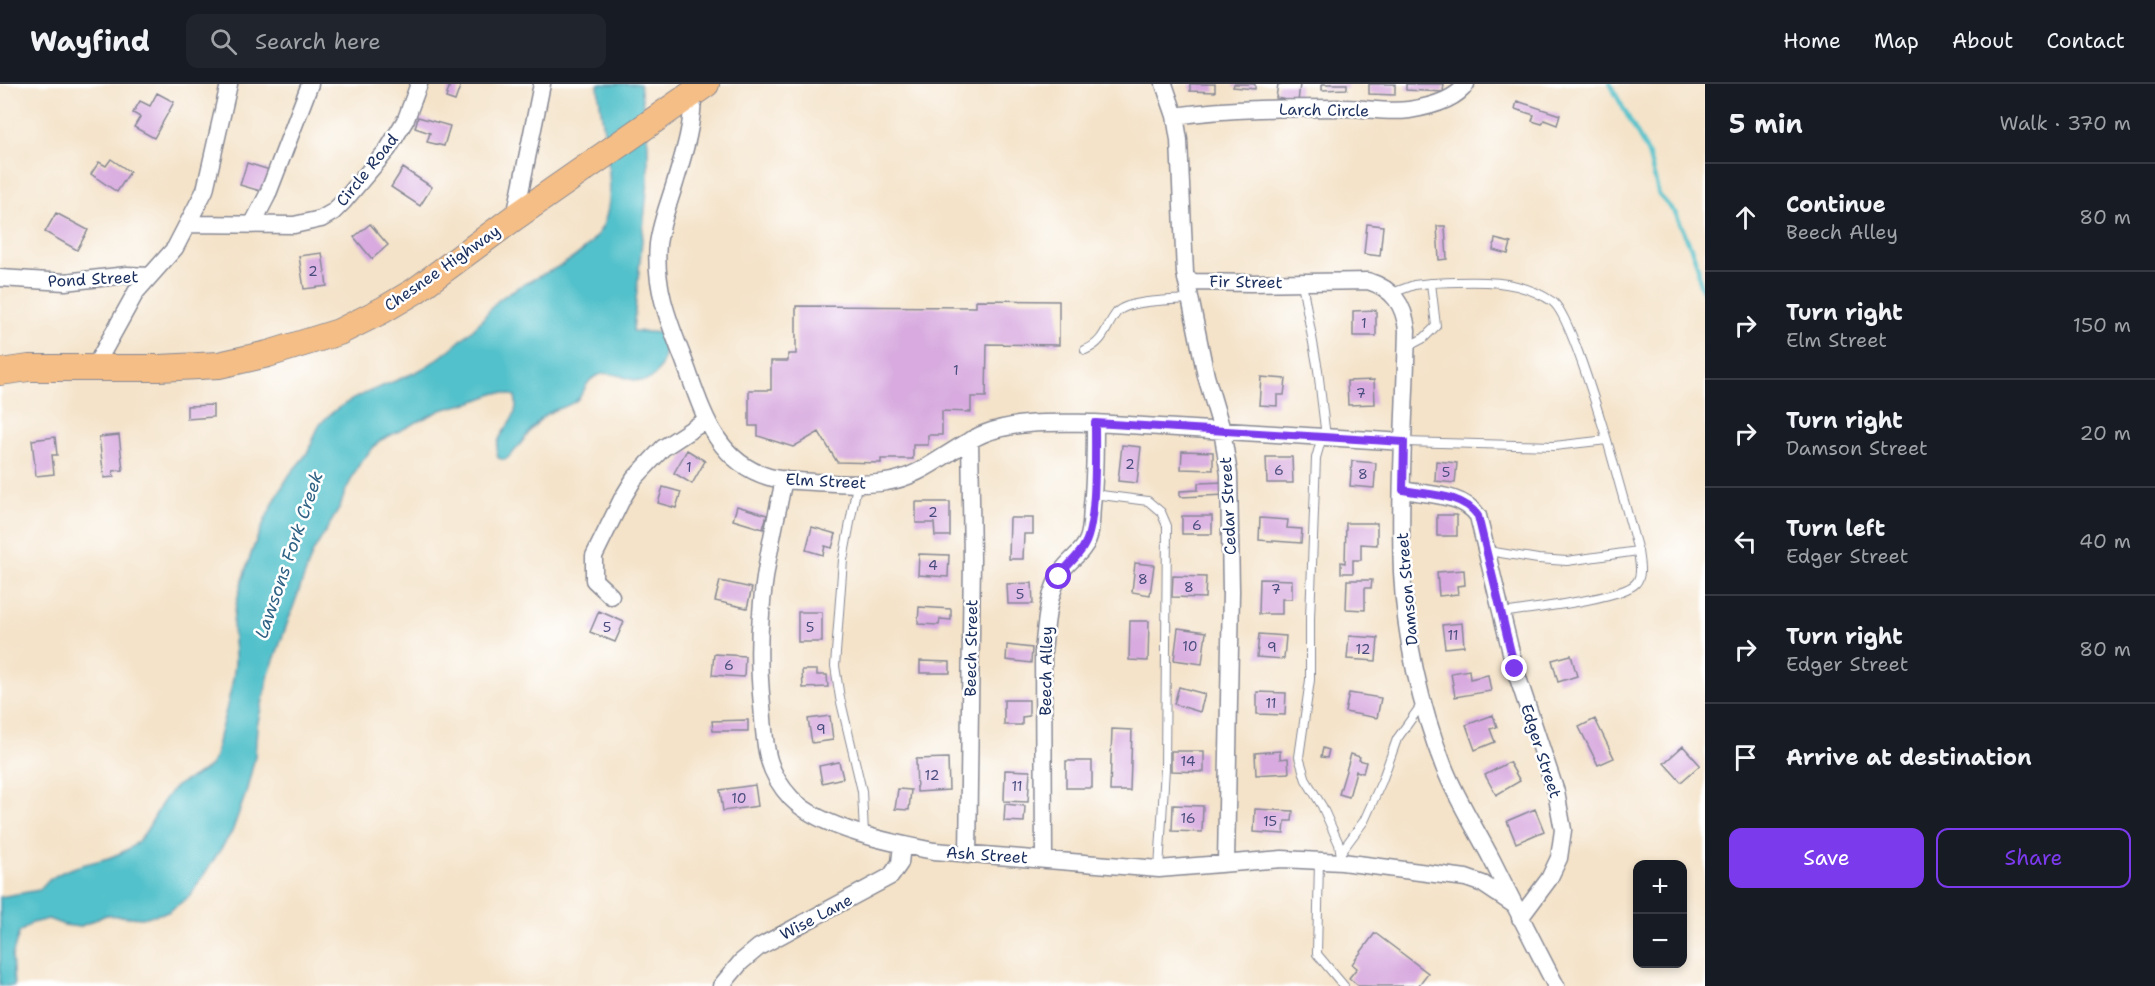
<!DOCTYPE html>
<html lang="en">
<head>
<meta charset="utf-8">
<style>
	:root { --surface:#171b24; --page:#20242c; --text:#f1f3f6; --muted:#9ea1a6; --line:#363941; --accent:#7c3aed }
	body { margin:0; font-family:"Shantell Sans",sans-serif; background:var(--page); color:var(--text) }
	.controls { position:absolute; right:18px; bottom:18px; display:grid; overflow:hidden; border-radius:12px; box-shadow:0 3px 9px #0003 }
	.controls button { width:54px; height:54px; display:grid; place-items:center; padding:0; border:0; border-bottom:2px solid var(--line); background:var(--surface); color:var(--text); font:30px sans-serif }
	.stop { position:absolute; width:18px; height:18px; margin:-14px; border:4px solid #7c3aed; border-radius:50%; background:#fff }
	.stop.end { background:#7c3aed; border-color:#fff; box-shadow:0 2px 6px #0008 }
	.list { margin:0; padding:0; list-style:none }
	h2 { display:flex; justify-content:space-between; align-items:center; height:78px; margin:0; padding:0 24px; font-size:26px }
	h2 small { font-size:20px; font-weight:400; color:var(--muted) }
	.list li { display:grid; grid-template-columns:39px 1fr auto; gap:18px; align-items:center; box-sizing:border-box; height:108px; padding:0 24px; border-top:2px solid var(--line) }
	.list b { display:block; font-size:22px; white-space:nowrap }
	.list p { margin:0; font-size:20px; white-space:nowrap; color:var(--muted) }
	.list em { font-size:20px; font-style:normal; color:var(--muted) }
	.actions { display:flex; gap:12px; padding:18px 24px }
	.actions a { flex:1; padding:14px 0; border:2px solid var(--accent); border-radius:12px; text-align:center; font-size:21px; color:var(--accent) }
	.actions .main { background:var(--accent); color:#fff }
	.icon { flex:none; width:33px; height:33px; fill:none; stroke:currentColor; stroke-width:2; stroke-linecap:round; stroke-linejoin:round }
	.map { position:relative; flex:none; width:1705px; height:902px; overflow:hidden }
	header { display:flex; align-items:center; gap:36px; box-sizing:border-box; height:84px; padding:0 30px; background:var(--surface); border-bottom:2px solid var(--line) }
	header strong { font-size:28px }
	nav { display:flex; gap:33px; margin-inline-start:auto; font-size:21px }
	.search { width:420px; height:54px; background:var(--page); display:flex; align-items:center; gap:15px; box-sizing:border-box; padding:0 21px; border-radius:12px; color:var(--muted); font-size:22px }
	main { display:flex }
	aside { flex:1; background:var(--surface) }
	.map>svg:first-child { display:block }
</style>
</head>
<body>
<header>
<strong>Wayfind</strong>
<div class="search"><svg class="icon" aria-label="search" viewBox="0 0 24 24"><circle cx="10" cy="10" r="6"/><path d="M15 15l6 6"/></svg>Search here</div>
<nav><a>Home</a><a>Map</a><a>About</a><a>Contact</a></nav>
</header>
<main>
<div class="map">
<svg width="1705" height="902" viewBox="0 0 1705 902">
	<rect width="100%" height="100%" fill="#fff"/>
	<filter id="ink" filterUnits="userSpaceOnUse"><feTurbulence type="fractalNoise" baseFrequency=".0167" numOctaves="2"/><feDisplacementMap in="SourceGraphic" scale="12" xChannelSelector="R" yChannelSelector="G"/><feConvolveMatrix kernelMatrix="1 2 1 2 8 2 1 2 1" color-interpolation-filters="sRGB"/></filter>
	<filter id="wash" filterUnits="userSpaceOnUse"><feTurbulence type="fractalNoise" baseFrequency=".008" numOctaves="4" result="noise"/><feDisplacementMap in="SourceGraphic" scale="24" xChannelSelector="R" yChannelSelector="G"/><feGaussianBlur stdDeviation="1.35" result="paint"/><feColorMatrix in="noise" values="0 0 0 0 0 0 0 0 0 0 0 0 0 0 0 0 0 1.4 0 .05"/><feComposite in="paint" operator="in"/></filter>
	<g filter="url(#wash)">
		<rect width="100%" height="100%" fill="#f4e3c9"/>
		<path fill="#53c1cb" stroke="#377894" stroke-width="1.5" d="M598,0h42l8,60v36l-15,151 30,2c4,14 1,35 -10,44 -15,12 -37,-9 -54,-2 -13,4 -13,15 -21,24 -9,9 -22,8 -32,16 -17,11 -24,33 -41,45l-7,-2c-7,-28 24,-33 17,-62l-11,-3h-8l-24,9 -31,8 -62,31 -19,22 -14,27 -7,19 -26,43 -44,122 -12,52 -2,31 -9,36 -14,39 -42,64 -22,16 -26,6 -36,-3 -27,12 -15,-2 -16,-6 -16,4 -13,10 -7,23 2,30h-14v-89l39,-7c25,-30 61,-23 91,-42 21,-14 26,-44 45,-61 13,-10 31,-12 39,-28 3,-8 4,-18 6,-26 6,-23 13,-46 15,-70 1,-16 -4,-33 -1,-48 9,-48 30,-100 56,-141 5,-7 12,-13 17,-21 7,-10 7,-24 17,-33 25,-26 65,-34 96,-50 22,-12 41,-29 59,-47 7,-7 13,-18 21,-24 34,-26 78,-31 101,-70 20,-35 -1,-106 -3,-145z"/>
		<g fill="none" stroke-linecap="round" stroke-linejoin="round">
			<path stroke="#53c1cb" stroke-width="4.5" d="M1610,0l38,69 11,42 17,19 15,34 7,19 2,18 5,8"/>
		</g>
		<g id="blocks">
			<path fill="#d8aadf" d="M450,0h11l-6,17 -9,-3z
				M1190,0h25v8l-25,-1z
				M1234,0h21v5l-22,-2z
				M1278,0h22l-2,18 -22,-4z
				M1322,0h25v5l-25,1z
				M1369,0h26v11l-26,-1z
				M1406,0h38l-1,8 -37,-2z
				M157,9l17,9 -20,36 -20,-11 6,-10 -7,-4 7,-12 10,5z
				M1517,17l43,14 -3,10 -13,-5 -2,4 -10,-3 2,-6 -19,-6z
				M418,33l32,9 -6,20 -17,-4 3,-9 -15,-5z
				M111,75l19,13 -13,20 -26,-18 8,-12 7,4z
				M247,79l26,8 -6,22 -27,-8z
				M403,84l29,19 -12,19 -29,-19z
				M56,129l32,17 -11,20 -32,-18z
				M370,140l18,21 -16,14 -18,-22z
				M1367,140l16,2 -3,30 -16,-2z
				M1437,142h8l2,33 -8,1z
				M1495,155l16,4 -3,11 -15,-4z
				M322,169l5,33 -23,3 -5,-33z
				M976,216l83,1v44l-72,-1 -1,53h-15v15l-29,-1v24h-14v10h-15v14h-32v4l-44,-1 -18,-30 -26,15 -35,-11v-10h-9v-36h22v-29h17v-7h8v-48l180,1z
				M1376,226v26h-23v-25z
				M1261,293l25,2 -2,16h-7v11l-18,-1z
				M1374,296l1,24 -27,1 -1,-24z
				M213,321v12l-26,2v-13z
				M119,351l4,35 -10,1 1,6 -10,1 -5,-41z
				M55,353l2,18h-5l2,19 -18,2 -4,-36z
				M1122,361l19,2 -4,36 -19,-2z
				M687,366l18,11 -13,23 -18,-11z
				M1182,367l31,1v18l-32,-1z
				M1266,373h26l1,26h-26z
				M1352,377l24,2 -2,25 -24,-2z
				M1436,377l21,2 -2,20 -20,-2z
				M1225,398l1,13 -46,2v-6l18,-1v-7z
				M663,403l18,5 -5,16 -18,-5z
				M916,418h34v34h-15l-1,-13h-18z
				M737,422l30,9 -4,14 -30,-9z
				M1437,431h20v21h-20z
				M1182,432h30v18h-30z
				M1010,434h23v16h-9l-1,25h-14z
				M1260,434l28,2 -1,8 15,1 -1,14 -42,-3z
				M1346,439h31v22l-16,-1v16h-8v13h-12v-11l4,1z
				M812,443l24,7 -4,14 -7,-2 -2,9 -17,-5z
				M919,470l30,1 -1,22 -30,-2z
				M1135,479l19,2 -4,30 -18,-3z
				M1464,486l1,15 -8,1 1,8 -19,2 -2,-24z
				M1173,492l33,1 -1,21 -33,-1z
				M1260,495l32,1v19h-10v15h-23z
				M1347,496h25l-1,8h-6v22l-19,-1z
				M720,497l32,7 -5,20 -32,-7z
				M1032,499l1,21h-25l-1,-20z
				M919,523l32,2v11l-11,-1 -1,6 -21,-1z
				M599,527l25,11 -9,20 -25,-10z
				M798,528h24v30h-24z
				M1130,537h19l-1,40 -19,-1z
				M1462,539l2,23 -19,2 -3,-23z
				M1178,544l28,4 -4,32 -28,-4z
				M1259,550l27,2 -2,23 -27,-2z
				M1349,552l29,2 -2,23 -29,-2z
				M1007,561l25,3 -1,15 -25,-3z
				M714,570l31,2 -1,21 -32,-2z
				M1571,571l6,21 -19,6 -6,-22z
				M920,577l30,1v11h-30z
				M802,586h15v5h10l1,12 -25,1z
				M1469,586l1,9 18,-4 3,16 -36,6 -4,-24z
				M1179,603l26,7 -5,18 -26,-8z
				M1257,608l29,1 -1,22 -28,-1z
				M1349,609l32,5 -4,20 -32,-6z
				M1004,616h25v16l-7,1v8h-18z
				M1493,631l4,12 -7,2 5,13 -20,8 -9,-25z
				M830,632l3,24 -21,3 -4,-24z
				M1595,635l19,39 -16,7 -19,-38z
				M748,636v11h-35l-1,-10z
				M1112,645l20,1 -2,61h-20z
				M1683,662l17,19 -19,17 -17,-19z
				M1323,664l6,2 -2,8 -6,-1z
				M1171,667h33v21l-33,-1z
				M1280,667v8l8,-1 1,15 -33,2 -1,-22z
				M1351,670l9,3 -1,3 7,2 -3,11 -7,-2 -7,26 -10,-3z
				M948,674l1,32 -32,2 -1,-33z
				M1066,677h26v27h-26z
				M839,678l4,16 -21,5 -3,-17z
				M1509,678l11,19 -24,14 -11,-20z
				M1005,686l25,1 -2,31 -24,-1z
				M755,701l3,21 -35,5 -3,-21z
				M898,705l13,1 -2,20 -14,-1z
				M1005,720l20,2 -1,16 -20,-1z
				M1173,721l30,1 -1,26 -30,-1z
				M1255,725l38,2 -1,10h-7l-1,13 -30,-2z
				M1535,725l9,22 -28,12 -9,-22z
				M1375,849l53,40 -10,13h-59l-10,-8 8,-10 -5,-4z"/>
		</g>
	</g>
	<g filter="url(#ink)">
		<use href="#blocks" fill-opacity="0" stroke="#888994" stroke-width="1.5"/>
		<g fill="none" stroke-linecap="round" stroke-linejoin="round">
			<defs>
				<path id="service" d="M1302,199l16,87 8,67
					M1392,209l22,-8 17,-2 5,43 -12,12 -17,9
					M1085,266c20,-8 20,-23 32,-38 11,-12 57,-12 73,-13
					M1322,353l-6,21 -6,160v62l-11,77 7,23 16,26 17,38 3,18
					M1404,358l150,4 53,-6c-8,-25 -37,-125 -54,-138 -36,-25 -81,-21 -122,-19
					M857,401l-14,75 -8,106 5,32 22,93 2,43
					M1093,410l55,7 13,11 6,14 -2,242 -6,101
					M1488,467l50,8 29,2 71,-10 -31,-111
					M1501,529c25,-4 122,-14 135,-30 7,-8 3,-22 2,-32
					M1341,768l23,-31 18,-40 15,-42 25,-35
					M1319,777l-2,93 27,32"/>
				<path id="minor" d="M1164,0l11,32 4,24 6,133 21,103 16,54 7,44 2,117 -5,272
					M693,10c0,31 -9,59 -18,89 -6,20 -14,39 -17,61 -4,41 10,76 25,114 18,47 30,103 86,119 14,4 30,4 45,5 24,1 48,4 72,0 37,-5 64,-34 97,-48 35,-14 75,-11 112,-11l309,19
					M1175,32c56,-8 113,-8 170,-8 21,0 42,5 64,2 19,-3 46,-9 57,-26
					M515,133l27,-133
					M188,140l106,1 27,-6 12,-7 10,-10 45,-53 18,-30 13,-35
					M252,141l15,-29 43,-112
					M0,194l65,4 62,-7 23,1
					M1186,195l8,3 57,1 117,-2c25,8 36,23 39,49 -2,80 -8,162 -5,242 3,65 18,134 42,195 13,33 32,62 48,93 21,42 42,84 64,126
					M94,284l42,-76 39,-44 30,-58 24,-106
					M784,395c-9,45 -20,90 -23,135 -3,30 -2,61 1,91 3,37 2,64 29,93 30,31 101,45 143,53l225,18 123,-10 60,3 124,16 17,6 30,20
					M1403,406c25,5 59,3 75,26l37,153 41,123 7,38 -4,28 -10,21 -29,39
					M611,512l-17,-16v-24l28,-57 12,-20 29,-31 43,-28
					M968,771l4,-296 -2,-119
					M1044,775l-1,-207c3,-27 4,-57 19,-81 8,-12 21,-18 26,-32 4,-10 3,-22 4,-33 3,-27 3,-55 3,-83
					M721,902l20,-24 18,-15 132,-71 9,-13 2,-18"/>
				<path id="primary" d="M0,288l29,-4h130l60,-3 49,-11 71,-22 44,-22 32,-19 100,-74 191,-133"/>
			</defs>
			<use href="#service" stroke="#888994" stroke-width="10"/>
			<use href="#minor" stroke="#888994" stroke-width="19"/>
			<use href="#primary" stroke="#888994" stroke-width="28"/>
			<use href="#service" stroke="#fff" stroke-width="8"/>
			<use href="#minor" stroke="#fff" stroke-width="16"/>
			<use href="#primary" stroke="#f5be86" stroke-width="26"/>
		</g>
	</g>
	<g fill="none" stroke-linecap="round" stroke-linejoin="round" filter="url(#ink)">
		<path stroke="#7c3aed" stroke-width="8" d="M1059,493c7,-12 20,-20 26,-33 12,-22 10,-93 10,-121l309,19 -1,48c25,5 59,3 75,26l37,153"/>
	</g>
	<g text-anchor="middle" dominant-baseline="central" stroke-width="5" stroke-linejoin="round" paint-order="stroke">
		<g font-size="14" fill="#4a4e7e">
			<text x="313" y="187">2</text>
			<text x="1364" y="239">1</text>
			<text x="956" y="286">1</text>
			<text x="1361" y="309">7</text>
			<text x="1130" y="380">2</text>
			<text x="689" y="383">1</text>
			<text x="1279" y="386">6</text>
			<text x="1446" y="388">5</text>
			<text x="1363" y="390">8</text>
			<text x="933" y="428">2</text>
			<text x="1197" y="441">6</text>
			<text x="933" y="481">4</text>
			<text x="1143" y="495">8</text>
			<text x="1189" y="503">8</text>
			<text x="1276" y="505">7</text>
			<text x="1020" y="510">5</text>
			<text x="607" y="543">5</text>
			<text x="810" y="543">5</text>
			<text x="1453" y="551">11</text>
			<text x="1190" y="562">10</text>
			<text x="1272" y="563">9</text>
			<text x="1363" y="565">12</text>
			<text x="729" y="581">6</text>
			<text x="1271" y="619">11</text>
			<text x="821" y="645">9</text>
			<text x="1188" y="677">14</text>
			<text x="932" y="691">12</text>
			<text x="1017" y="702">11</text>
			<text x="739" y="714">10</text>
			<text x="1188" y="734">16</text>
			<text x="1270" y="737">15</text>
		</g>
		<g font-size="16" fill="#1b2f5e" stroke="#fff">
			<text transform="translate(1324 26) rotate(1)">Larch Circle</text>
			<text transform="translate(367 86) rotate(-51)">Circle Road</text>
			<text transform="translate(442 184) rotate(-35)">Chesnee Highway</text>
			<text transform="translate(93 195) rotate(-3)">Pond Street</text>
			<text transform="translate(1246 198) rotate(1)">Fir Street</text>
			<text transform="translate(826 397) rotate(3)">Elm Street</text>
			<text transform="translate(1228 422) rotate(-93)">Cedar Street</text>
			<text transform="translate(1407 505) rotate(-95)">Damson Street</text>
			<text transform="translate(971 564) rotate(-89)">Beech Street</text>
			<text transform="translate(1046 587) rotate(-89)">Beech Alley</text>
			<text transform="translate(1541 667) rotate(72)">Edger Street</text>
			<text transform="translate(987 771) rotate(4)">Ash Street</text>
			<text transform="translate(816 833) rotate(-28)">Wise Lane</text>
		</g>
		<g font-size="18" font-style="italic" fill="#2f6284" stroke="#fff">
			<text transform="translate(289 471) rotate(-71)">Lawsons Fork Creek</text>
		</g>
	</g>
</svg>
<div class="controls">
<button>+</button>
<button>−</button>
</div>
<div class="stop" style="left:1059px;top:493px"></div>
<div class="stop end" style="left:1515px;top:585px"></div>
</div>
<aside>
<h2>5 min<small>Walk · 370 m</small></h2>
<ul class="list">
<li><svg class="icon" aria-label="ahead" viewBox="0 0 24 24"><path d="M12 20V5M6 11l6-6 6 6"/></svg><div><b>Continue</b><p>Beech Alley</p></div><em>80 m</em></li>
<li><svg class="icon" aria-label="right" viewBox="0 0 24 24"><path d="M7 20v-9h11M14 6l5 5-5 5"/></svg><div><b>Turn right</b><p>Elm Street</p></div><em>150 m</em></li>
<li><svg class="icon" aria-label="right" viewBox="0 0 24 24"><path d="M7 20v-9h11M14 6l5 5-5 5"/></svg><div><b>Turn right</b><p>Damson Street</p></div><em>20 m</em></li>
<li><svg class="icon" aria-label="left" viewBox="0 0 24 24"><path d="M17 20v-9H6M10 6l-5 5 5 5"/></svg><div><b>Turn left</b><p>Edger Street</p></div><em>40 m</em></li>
<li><svg class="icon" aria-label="right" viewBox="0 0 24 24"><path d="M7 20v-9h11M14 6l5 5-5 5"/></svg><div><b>Turn right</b><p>Edger Street</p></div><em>80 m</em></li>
<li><svg class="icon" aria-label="arrive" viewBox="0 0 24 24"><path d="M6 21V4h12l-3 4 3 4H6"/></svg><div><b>Arrive at destination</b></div></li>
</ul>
<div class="actions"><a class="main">Save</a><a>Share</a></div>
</aside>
</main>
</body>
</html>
